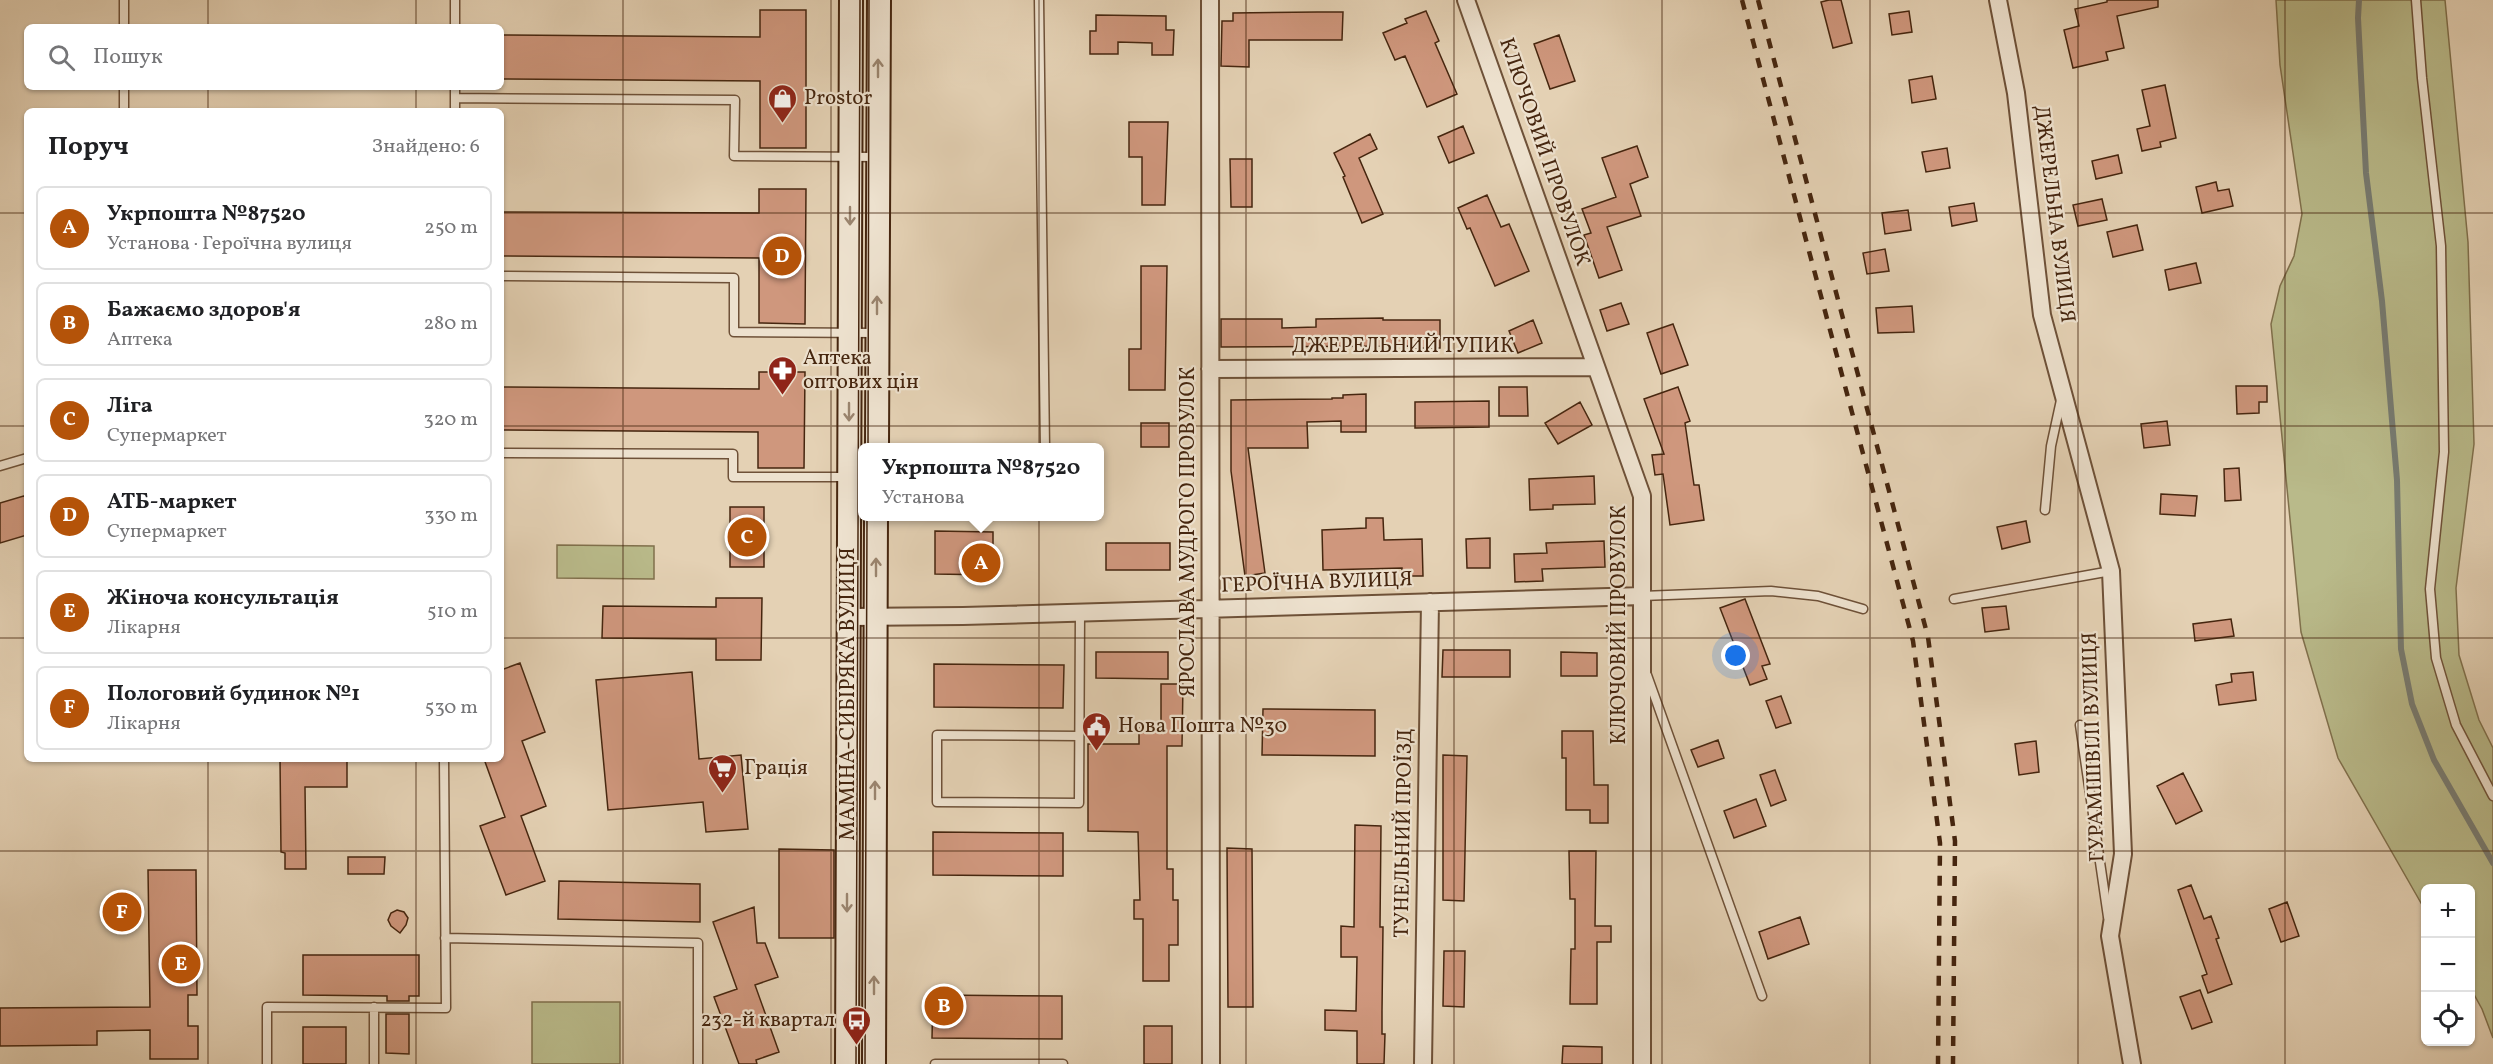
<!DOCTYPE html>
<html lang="uk">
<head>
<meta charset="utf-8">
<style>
	:root { --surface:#fff; --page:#f6f6f6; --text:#202124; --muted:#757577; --line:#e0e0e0; --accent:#b45309 }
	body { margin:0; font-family:Vollkorn,serif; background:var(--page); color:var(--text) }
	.controls { position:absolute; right:18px; bottom:18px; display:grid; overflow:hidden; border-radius:9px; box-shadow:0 2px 4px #0004 }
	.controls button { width:54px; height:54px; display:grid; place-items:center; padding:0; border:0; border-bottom:2px solid var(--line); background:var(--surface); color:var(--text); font:30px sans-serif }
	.you { position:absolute; left:1736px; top:656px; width:21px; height:21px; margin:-15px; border:4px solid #fff; border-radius:50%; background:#1a73e8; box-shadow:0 0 0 9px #1a73e833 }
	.badge { display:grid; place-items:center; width:39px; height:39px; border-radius:50%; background:var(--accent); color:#fff; font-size:20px; font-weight:700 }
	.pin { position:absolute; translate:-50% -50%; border:3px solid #fff; box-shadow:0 2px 6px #0006 }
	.popup { position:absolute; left:858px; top:443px; width:246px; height:78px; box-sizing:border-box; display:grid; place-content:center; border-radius:9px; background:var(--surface); filter:drop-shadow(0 2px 4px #0005); font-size:20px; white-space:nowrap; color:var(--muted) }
	.popup b { font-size:22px; color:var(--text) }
	.popup::after { content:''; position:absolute; left:50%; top:100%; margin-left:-12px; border:12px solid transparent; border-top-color:var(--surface) }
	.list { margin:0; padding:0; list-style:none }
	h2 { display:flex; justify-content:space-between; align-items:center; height:78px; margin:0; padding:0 24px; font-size:26px }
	h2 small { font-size:20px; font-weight:400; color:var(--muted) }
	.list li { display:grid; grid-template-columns:39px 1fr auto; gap:18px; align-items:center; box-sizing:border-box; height:84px; margin:0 12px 12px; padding:0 12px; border:2px solid var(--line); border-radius:9px }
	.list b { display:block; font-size:22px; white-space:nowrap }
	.list p { margin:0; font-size:20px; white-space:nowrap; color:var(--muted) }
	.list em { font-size:20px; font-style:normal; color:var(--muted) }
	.icon { flex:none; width:33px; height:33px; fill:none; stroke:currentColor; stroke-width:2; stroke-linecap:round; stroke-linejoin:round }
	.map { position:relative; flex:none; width:2493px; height:1064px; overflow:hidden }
	.search { position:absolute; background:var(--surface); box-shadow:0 2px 4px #0004; left:24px; top:24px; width:480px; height:66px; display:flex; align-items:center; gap:15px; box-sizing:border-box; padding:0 21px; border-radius:9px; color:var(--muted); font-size:22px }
	.panel { position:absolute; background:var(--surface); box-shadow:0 2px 4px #0004; left:24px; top:108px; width:480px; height:654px; border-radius:9px }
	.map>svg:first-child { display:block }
</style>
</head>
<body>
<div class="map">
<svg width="2493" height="1064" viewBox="0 0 2493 1064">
	<rect width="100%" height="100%" fill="#e4d1b4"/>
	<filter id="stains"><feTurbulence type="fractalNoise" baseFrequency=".00333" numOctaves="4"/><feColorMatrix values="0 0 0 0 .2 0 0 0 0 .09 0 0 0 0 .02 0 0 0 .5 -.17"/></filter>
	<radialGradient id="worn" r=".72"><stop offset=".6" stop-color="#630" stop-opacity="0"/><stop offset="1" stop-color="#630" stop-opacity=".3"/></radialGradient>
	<path fill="#b9ba8a" stroke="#80704c" stroke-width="1.5" d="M2276,0h169l23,242 6,202 -18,144 3,67 20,65 14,28v290l-11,-29 -11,-20 -1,-101h-44l-1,22 -87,-152 -37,-126 -30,-308 9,-38 14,-30 8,-42 -22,-149z
		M557,545l97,1v33l-97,-1z
		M532,1002h88v62h-88z"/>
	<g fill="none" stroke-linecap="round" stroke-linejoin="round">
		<path stroke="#777c73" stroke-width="6" d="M2359,0l-1,18 8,155 16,128 15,179 4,169 11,55 22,56 59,103"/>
	</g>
	<path fill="#cf977d" stroke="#46260f" stroke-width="1.5" d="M1829,0h12l11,43 -19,5 -12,-46z
		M2107,0h51v7l-41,9 7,32 -18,4 2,8 -35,8 -9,-38 15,-4 -4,-17 32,-7z
		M760,10h46v138h-46v-67l-259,-2v-44l259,2z
		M1426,11l13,30 -4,2 22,51 -30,13 -22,-51 -10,4 -12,-27 24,-10 -2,-4z
		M1909,11l3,21 -20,3 -3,-21z
		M1318,12h25l-1,28h-93v27l-28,-1 1,-45h11v-8z
		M1096,15l70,1v14h8l-1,25h-21v-12l-34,-1v12h-28v-23h6z
		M1559,35l16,46 -25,8 -16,-45z
		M1932,76l4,23 -24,4 -3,-23z
		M2165,85l11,53 -16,4 1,5 -19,4 -5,-22 13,-3 -8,-36z
		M1129,122h39l-3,83h-23v-48h-13z
		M1463,126l11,27 -25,10 -11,-26z
		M1370,134l7,15 -18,9 24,56 -21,9 -19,-46 2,-1 -11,-23z
		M1637,146l11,31 -18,7 11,32 -34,11 15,43 -23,8 -15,-43 7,-2 -9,-24 34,-12 -14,-39z
		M1947,148l3,20 -24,4 -4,-20z
		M2118,155l4,18 -26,6 -4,-18z
		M1230,159h22v48h-21z
		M2216,182l2,9 11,-2 4,17 -31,7 -6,-26z
		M759,189h47l-1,135 -46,-1v-65l-258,-2v-44l258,1z
		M1487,195l14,32 8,-3 20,47 -34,15 -25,-58 -3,1 -9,-21z
		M2102,199l5,21 -29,6 -5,-21z
		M1974,203l3,18 -25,5 -3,-19z
		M1908,210l3,20 -26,4 -3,-21z
		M2137,225l6,25 -30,7 -6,-25z
		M1885,249l4,22 -22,3 -4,-21z
		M2196,263l5,20 -32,7 -4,-20z
		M1141,266h26l-2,124h-36v-41h12z
		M1621,303l8,21 -22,7 -7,-21z
		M1912,306l2,26 -36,1 -2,-25z
		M1383,318v2h57v28h-29v-2l-190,1v-28h61v9l34,-1v-8z
		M1533,320l9,23 -24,10 -9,-22z
		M1673,324l15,41 -27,9 -14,-41z
		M759,372h46l-1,96h-46v-36l-257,-2v-43l258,2z
		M2236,386h31v16h-8v11l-22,1z
		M1499,387h28l1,29h-29z
		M1678,387l12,34 -5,2 9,62h5l5,35 -34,5 -7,-51 -8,1 -3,-20 12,-1 -20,-55z
		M1366,394v38h-25v-11l-34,1 1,26h-60l17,125 -20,3 -14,-105v-71l101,-1v-1h11v-3z
		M1489,401v26l-74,1v-26z
		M1580,402l12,23 -34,19 -13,-21z
		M2167,421l3,24 -26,3 -3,-24z
		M1141,423h28v24h-28z
		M2239,468l2,32 -16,1 -1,-32z
		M1594,476l1,28 -42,1v4l-23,1 -1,-31z
		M2161,494l36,2 -2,20 -35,-2z
		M27,495v40l-27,8v-40z
		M730,507h34v60h-34z
		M1366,518h17l1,22 38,-1 1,37h-21v-8l-79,2 -1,-40 44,-2z
		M2026,521l4,21 -28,7 -5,-22z
		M935,531l58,1v43l-58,-1z
		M1490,538v30h-23l-1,-29z
		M1604,541l1,26 -63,2 1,12 -28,1 -1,-28 33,-1 -1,-10z
		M1106,543h64v27h-64z
		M716,598h46l-1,62h-45v-21l-114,-1 1,-32 113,1z
		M1745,599l25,65 -8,2 5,13 -17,6 -30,-77z
		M2006,606l3,23 -24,3 -3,-24z
		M2231,619l3,17 -39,5 -2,-17z
		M1443,650h67v27h-68z
		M1096,652h72v27l-72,-1z
		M1561,652l36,1v23h-36z
		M520,663l25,69 -23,9 24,65 -25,10 24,65 -39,14 -26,-69 25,-9 -21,-58h17v-89z
		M934,664l130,1 -1,43 -129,-1z
		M692,672l7,87 42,-4 7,74 -42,3 -3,-30 -95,8 -12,-130z
		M2253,672l3,28 -37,5 -3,-20 16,-3 -1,-8z
		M1161,684h22l-1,62h-15v123h6v31h5v45h-9v36h-26v-62h-9v-19h6l-2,-68 -50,-1v-87h51v-16h22z
		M1781,696l10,27 -15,5 -10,-27z
		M1263,709l112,1v46l-113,-1z
		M1562,731h31l1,54h14v38h-18v-13h-24v-52h-4z
		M1718,740l6,18 -26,9 -7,-17z
		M2036,741l3,31 -20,3 -4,-31z
		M1443,755l24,1 -3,145 -21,-1z
		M280,759h67v28h-42l1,82h-21v-16l-4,-1z
		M1775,770l11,30 -15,6 -11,-31z
		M2183,773l19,38 -26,13 -19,-38z
		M1756,799l10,27 -32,12 -10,-27z
		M1355,825l26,1 -1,101h3l-1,84v23h3l-1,30h-27v-33l-32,-1v-20l31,1 1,-54h-16v-31l13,1z
		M933,832l130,1v43l-130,-1z
		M1227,848l25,1 1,158h-25z
		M779,849l55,1v88h-55z
		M1569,851h27l-1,75h16v16h-14v62h-27l1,-55h4v-50h-5z
		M348,857h37l-1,17h-36z
		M148,870h48l1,125h-9v31h10v33h-48v-29l-53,1v14l-97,1v-38l150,-1z
		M559,881l141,3v38l-142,-3z
		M2191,885l13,34 7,-3 8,22 -3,1 16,45 -24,9 -6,-17 5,-2 -29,-84z
		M2287,902l12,34 -18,6 -12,-33z
		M754,907l3,36h8l13,34 -23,8 24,67 -23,8 1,4h-18l-25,-67 23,-8 -24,-67z
		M397,910l7,2 4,6 -2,7 -6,8 -9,-7 -3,-6 3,-7z
		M1800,917l9,27 -41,15 -9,-27z
		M1444,951h21l-1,56 -21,-1z
		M303,955h116v41h-10v5h-22v-5l-84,-1z
		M2200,990l12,32 -20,7 -12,-32z
		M933,995l129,1v43l-130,-1z
		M386,1014h23v40l-23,-1z
		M1144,1026h28v38h-28z
		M303,1027h43v37h-43z
		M1563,1046l39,1v17h-40z"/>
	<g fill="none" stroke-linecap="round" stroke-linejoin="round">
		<defs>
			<path id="service" d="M1039,0l6,448
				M2416,0l6,78 19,168 3,206 -14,137 6,69 20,67 37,71
				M124,27v-27
				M455,27v-27
				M455,98l280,2 -1,56 144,1
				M124,111v-24
				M455,111v-24
				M501,276l233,2v54l141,1
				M501,453l232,1v23h129
				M0,466l27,-8
				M2045,510l6,-64 10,-46
				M1642,596l129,-5 47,5 45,13
				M1954,599l157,-28
				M1647,675l115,321
				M2080,725l28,192
				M1079,736l-142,-1v67l142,1 1,-191
				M445,938l253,5v121
				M267,1064v-57l179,1 -2,-249
				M374,1064v-57
				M935,1064h128"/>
			<path id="minor" d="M1210,0l1,1064
				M1466,0l176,496v568
				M1998,0l18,93 26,222 69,256 12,283 -13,82 22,128
				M1210,369l386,-2
				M849,617l114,-1 679,-20
				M1423,1064l7,-462"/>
			<path id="secondary" d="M877,448l2,-448
				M847,1064l4,-1064
				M874,1064l2,-548"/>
		</defs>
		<use href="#service" stroke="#6e5138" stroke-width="11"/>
		<use href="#minor" stroke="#6e5138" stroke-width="20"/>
		<use href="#secondary" stroke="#46260f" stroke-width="26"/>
		<use href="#service" stroke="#ede1ce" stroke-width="8"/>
		<use href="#minor" stroke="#ede1ce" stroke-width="16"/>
		<use href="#secondary" stroke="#ede1ce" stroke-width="22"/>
		<path stroke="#46260f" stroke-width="1.5" d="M868,448l1,-448
			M856,1064l4,-1064
			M865,1064l2,-548"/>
		<path stroke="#46260f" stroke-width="4.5" stroke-dasharray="10 10" stroke-linecap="butt" d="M1742,0l171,641 27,202 -2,221
			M1758,0l170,637 27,204 -2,223"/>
	</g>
	<defs><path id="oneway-shaft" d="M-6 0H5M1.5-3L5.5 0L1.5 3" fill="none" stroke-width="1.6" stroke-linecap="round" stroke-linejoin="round" transform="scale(1.5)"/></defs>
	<g stroke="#9a846e">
		<use href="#oneway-shaft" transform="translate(878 68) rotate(-90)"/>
		<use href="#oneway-shaft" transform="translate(850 216) rotate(90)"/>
		<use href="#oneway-shaft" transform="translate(877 305) rotate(-90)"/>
		<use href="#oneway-shaft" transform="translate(849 412) rotate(90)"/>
		<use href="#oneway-shaft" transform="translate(876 567) rotate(-90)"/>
		<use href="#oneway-shaft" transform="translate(875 790) rotate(-90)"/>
		<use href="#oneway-shaft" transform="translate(847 903) rotate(90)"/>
		<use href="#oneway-shaft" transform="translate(874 985) rotate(-90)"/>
	</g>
	<path fill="none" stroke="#46260f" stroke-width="1.5" stroke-opacity="0.55" d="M208,0v27M416,0v27M623,0v1064M831,0v1064M1039,0v1064M1246,0v1064M1454,0v1064M1662,0v1064M1870,0v1064M2078,0v1064M2285,0v1064M208,87v24M416,87v24M0,213h27M501,213h1992M0,426h27M501,426h1992M0,638h27M501,638h1992M208,759v305M416,759v305M0,851h2493"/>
	<defs>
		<symbol id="shop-pin" viewBox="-11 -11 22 30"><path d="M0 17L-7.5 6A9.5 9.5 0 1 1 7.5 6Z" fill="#8f2418" stroke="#ede1ce"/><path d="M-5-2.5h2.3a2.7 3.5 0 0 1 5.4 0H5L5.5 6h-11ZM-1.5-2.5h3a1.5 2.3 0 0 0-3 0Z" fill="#fff"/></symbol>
		<symbol id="pharmacy-pin" viewBox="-11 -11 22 30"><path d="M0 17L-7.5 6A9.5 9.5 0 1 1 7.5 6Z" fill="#8f2418" stroke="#ede1ce"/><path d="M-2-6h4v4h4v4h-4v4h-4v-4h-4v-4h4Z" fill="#fff"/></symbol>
		<symbol id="civic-pin" viewBox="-11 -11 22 30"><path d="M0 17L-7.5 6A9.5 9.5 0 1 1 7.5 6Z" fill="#8f2418" stroke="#ede1ce"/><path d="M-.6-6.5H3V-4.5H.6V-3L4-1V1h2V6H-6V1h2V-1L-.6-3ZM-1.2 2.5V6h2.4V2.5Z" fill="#fff"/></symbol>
		<symbol id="supermarket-pin" viewBox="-11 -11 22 30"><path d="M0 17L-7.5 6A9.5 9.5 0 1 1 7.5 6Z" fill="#8f2418" stroke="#ede1ce"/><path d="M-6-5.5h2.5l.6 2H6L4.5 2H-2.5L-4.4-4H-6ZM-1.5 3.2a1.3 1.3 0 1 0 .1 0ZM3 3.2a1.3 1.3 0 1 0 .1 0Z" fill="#fff"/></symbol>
		<symbol id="bus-pin" viewBox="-11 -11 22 30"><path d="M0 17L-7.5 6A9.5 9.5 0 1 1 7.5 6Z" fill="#8f2418" stroke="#ede1ce"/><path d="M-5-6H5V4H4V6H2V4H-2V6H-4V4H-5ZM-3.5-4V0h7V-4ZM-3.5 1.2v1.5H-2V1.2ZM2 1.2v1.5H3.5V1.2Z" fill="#fff"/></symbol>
	</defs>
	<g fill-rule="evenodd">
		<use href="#shop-pin" x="766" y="82" width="33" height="45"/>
		<use href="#pharmacy-pin" x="766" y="354" width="33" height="45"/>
		<use href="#civic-pin" x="1080" y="710" width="33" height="45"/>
		<use href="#supermarket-pin" x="706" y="752" width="33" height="45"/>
		<use href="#bus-pin" x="840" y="1004" width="33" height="45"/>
	</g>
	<g text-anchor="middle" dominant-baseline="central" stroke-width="4.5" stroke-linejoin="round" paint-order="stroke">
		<g font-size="21" fill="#46260f" stroke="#ede1ce" text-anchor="start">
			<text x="804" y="98">Prostor</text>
			<text x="803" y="358">Аптека<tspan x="803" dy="24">оптових цін</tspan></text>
			<text x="1118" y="726">Нова Пошта №30</text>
			<text x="744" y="768">Грація</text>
			<text x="835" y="1020" text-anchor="end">232-й квартал</text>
		</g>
		<g font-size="21" fill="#46260f" stroke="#ede1ce">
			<text transform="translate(1544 152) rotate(71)">КЛЮЧОВИЙ ПРОВУЛОК</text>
			<text transform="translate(2054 214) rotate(83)">ДЖЕРЕЛЬНА ВУЛИЦЯ</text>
			<text x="1403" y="346">ДЖЕРЕЛЬНИЙ ТУПИК</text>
			<text transform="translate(1188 532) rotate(-90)">ЯРОСЛАВА МУДРОГО ПРОВУЛОК</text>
			<text transform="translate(1317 583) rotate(-2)">ГЕРОЇЧНА ВУЛИЦЯ</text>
			<text transform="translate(1619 625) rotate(-90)">КЛЮЧОВИЙ ПРОВУЛОК</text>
			<text transform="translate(848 694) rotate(-90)">МАМІНА-СИБІРЯКА ВУЛИЦЯ</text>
			<text transform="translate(2094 747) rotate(-92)">ГУРАМІШВІЛІ ВУЛИЦЯ</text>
			<text transform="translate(1404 833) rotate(-89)">ТУНЕЛЬНИЙ ПРОЇЗД</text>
		</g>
	</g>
	<rect width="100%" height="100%" filter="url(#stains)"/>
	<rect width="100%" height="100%" fill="url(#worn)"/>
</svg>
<div class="controls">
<button>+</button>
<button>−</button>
<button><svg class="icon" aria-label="locate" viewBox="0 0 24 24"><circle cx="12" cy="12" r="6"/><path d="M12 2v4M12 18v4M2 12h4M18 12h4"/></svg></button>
</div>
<div class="you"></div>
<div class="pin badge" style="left:981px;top:563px">A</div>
<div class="popup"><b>Укрпошта №87520</b>Установа</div>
<div class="pin badge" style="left:944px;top:1006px">B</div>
<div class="pin badge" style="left:747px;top:537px">C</div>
<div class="pin badge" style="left:782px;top:256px">D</div>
<div class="pin badge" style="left:181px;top:964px">E</div>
<div class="pin badge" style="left:122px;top:912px">F</div>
<div class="search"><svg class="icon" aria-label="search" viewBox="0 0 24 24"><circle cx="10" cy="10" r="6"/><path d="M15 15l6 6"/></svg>Пошук</div>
<section class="panel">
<h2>Поруч<small>Знайдено: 6</small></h2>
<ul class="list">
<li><span class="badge">A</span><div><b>Укрпошта №87520</b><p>Установа · Героїчна вулиця</p></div><em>250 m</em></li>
<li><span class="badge">B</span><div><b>Бажаємо здоров'я</b><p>Аптека</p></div><em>280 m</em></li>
<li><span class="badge">C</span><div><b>Ліга</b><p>Супермаркет</p></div><em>320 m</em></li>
<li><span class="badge">D</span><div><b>АТБ-маркет</b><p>Супермаркет</p></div><em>330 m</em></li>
<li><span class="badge">E</span><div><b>Жіноча консультація</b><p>Лікарня</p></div><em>510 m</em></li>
<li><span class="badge">F</span><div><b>Пологовий будинок №1</b><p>Лікарня</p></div><em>530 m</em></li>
</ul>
</section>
</div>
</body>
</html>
